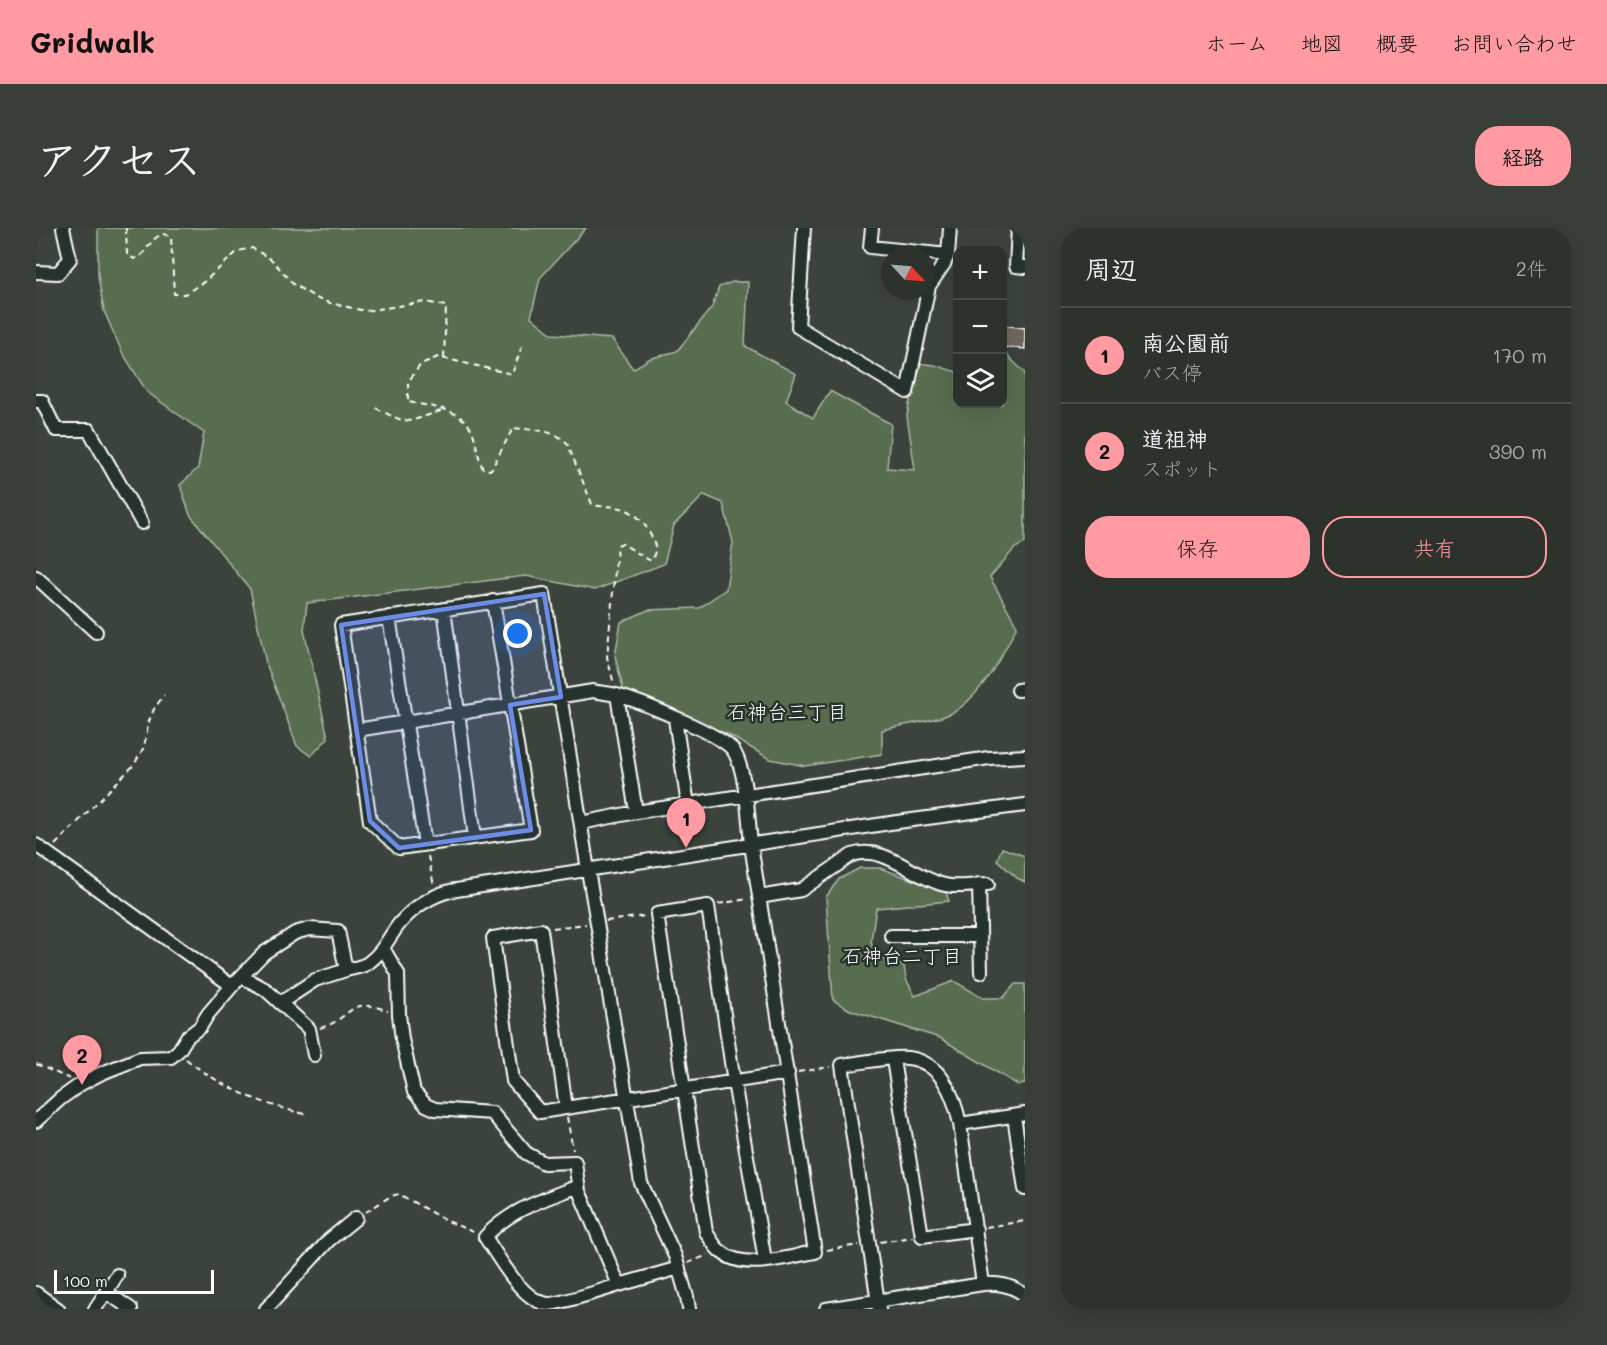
<!DOCTYPE html>
<html lang="ja">
<head>
<meta charset="utf-8">
<style>
	:root { --surface:#2d322d; --page:#393e39; --text:#f1f3f6; --muted:#a7aaaa; --line:#484d49; --accent:#ff9aa2 }
	body { margin:0; font-family:Mali,"Klee One",sans-serif; background:var(--page); color:var(--text) }
	.controls { position:absolute; right:18px; top:18px; display:grid; overflow:hidden; border-radius:12px; box-shadow:0 6px 24px #0002 }
	.controls button { width:54px; height:54px; display:grid; place-items:center; padding:0; border:0; border-bottom:2px solid var(--line); background:var(--surface); color:var(--text); font:30px sans-serif }
	.compass { position:absolute; left:845px; top:18px; width:54px; height:54px; border-radius:50%; background:var(--surface); box-shadow:0 6px 24px #0002; rotate:116deg }
	.scale { position:absolute; left:18px; bottom:15px; width:160px; box-sizing:border-box; padding-left:6px; border:3px solid #fff; border-top:0; font-size:16px; line-height:21px; white-space:nowrap; color:#fff; -webkit-text-stroke:4px #26332d; paint-order:stroke }
	.you { position:absolute; left:482px; top:406px; width:21px; height:21px; margin:-15px; border:4px solid #fff; border-radius:50%; background:#1a73e8; box-shadow:0 0 0 9px #1a73e833 }
	.badge { display:grid; place-items:center; width:39px; height:39px; border-radius:50%; background:var(--accent); color:#111; font-size:20px; font-weight:700 }
	.pin { position:absolute; translate:-50% -50px; filter:drop-shadow(0 2px 3px #0008) }
	.pin::after { content:''; position:absolute; top:32px; width:21px; height:18px; background:inherit; clip-path:polygon(0 0,100% 0,50% 100%) }
	.list { margin:0; padding:0; list-style:none }
	h2 { display:flex; justify-content:space-between; align-items:center; height:78px; margin:0; padding:0 24px; font-size:26px }
	h2 small { font-size:20px; font-weight:400; color:var(--muted) }
	.list li { display:grid; grid-template-columns:39px 1fr auto; gap:18px; align-items:center; box-sizing:border-box; height:96px; padding:0 24px; border-top:2px solid var(--line) }
	.list b { display:block; font-size:22px; white-space:nowrap }
	.list p { margin:0; font-size:20px; white-space:nowrap; color:var(--muted) }
	.list em { font-size:20px; font-style:normal; color:var(--muted) }
	.actions { display:flex; gap:12px; padding:18px 24px }
	.actions a { flex:1; padding:14px 0; border:2px solid var(--accent); border-radius:24px; text-align:center; font-size:21px; color:var(--accent) }
	.actions .main { background:var(--accent); color:#111 }
	.icon { flex:none; width:33px; height:33px; fill:none; stroke:currentColor; stroke-width:2; stroke-linecap:round; stroke-linejoin:round }
	.map { position:relative; flex:none; width:989px; height:1081px; overflow:hidden; border-radius:24px }
	header { display:flex; align-items:center; gap:36px; box-sizing:border-box; height:84px; padding:0 30px; background:var(--accent); color:#111 }
	header strong { font-size:28px }
	nav { display:flex; gap:33px; margin-inline-start:auto; font-size:21px }
	.intro { display:flex; align-items:center; justify-content:space-between; box-sizing:border-box; height:144px; padding:0 36px }
	h1 { margin:0; font-size:42px }
	.button { padding:15px 27px; border-radius:24px; background:var(--accent); color:#111; font-size:21px; font-weight:700 }
	main { display:flex; gap:36px; padding:0 36px }
	aside { flex:1; background:var(--surface); border-radius:24px; box-shadow:0 6px 24px #0002 }
	.map>svg:first-child { display:block }
</style>
</head>
<body>
<header>
<strong>Gridwalk</strong>
<nav><a>ホーム</a><a>地図</a><a>概要</a><a>お問い合わせ</a></nav>
</header>
<div class="intro"><h1>アクセス</h1><a class="button">経路</a></div>
<main>
<div class="map">
<svg width="989" height="1081" viewBox="0 0 989 1081">
	<rect width="100%" height="100%" fill="#3c433c"/>
	<filter id="ink" filterUnits="userSpaceOnUse"><feTurbulence type="fractalNoise" baseFrequency=".0167" numOctaves="2"/><feDisplacementMap in="SourceGraphic" scale="12" xChannelSelector="R" yChannelSelector="G"/><feConvolveMatrix kernelMatrix="1 2 1 2 8 2 1 2 1" color-interpolation-filters="sRGB"/></filter>
	<g filter="url(#ink)">
		<path fill="#586d50" stroke="#acb6a8" stroke-width="1.5" d="M62,0h488l-46,50 -9,39 21,17 60,5 21,30 16,-10 28,-8 35,-44 7,-20 14,-5h15l-3,64 51,28 -10,27 27,17 17,-27 61,33 -4,44 28,2 -8,-54 10,-53 17,2 23,7v32h45l1,-52 6,5 16,16v170l-10,5 -25,29 27,49c-13,27 -39,75 -67,88 -16,7 -50,11 -68,16v24l-77,12 -35,-7 -43,-25 -103,-41 -9,-37 6,-34 27,-12 51,-2 27,-19 7,-47 -10,-39 -19,-8 -30,30 -10,39 -69,26 -69,-14 -219,27 -3,27 24,108 -17,18 -14,-10 -31,-83 -16,-74 -60,-74 -10,-30 18,-17 6,-35 -57,-41 -25,-40 -18,-41 -6,-35z
			M966,620l23,8v26l-8,-4 -20,-18z
			M824,640h20l66,24 3,9 -73,7 -5,33 4,15 29,10 2,13 9,17 39,-15 29,17h20l12,-14h10v100l-7,1 -78,-47 -90,-28 -17,-10 -7,-103 13,-18z"/>
		<path fill="#6f6760" stroke="#fff" stroke-width="1.5" d="M966,97l23,3v21l-23,-2z"/>
		<g fill="none" stroke-linecap="round" stroke-linejoin="round">
			<defs>
				<path id="minor" d="M768,0l-6,99 109,65 22,-106 15,-22 4,-9 2,-27
					M836,0l-2,19 78,8
					M982,0l-2,38 9,1
					M0,44l22,1 12,-14 -7,-31
					M0,173h6l14,29h33l53,93
					M0,349l60,55
					M457,373l38,229 -132,18 -29,-27 -29,-196 203,-31 44,276 53,313 34,73 12,41 2,12
					M408,381l31,228
					M353,389l36,227
					M982,462l7,-1
					M581,467l19,117
					M639,491l13,86
					M321,502l236,-39c8,2 16,2 23,4 21,5 106,40 117,55 13,19 16,72 18,95l64,407c-29,5 -70,20 -95,-1 -6,-5 -10,-13 -14,-19l-49,-318 51,-8 26,176 31,178
					M545,595l55,-11 353,-54 36,-2
					M0,617l196,141
					M943,656l2,88
					M723,669l42,-7 51,-35c34,-11 61,23 93,30 12,3 30,0 43,-1
					M855,708h89
					M347,720l15,26 1,41 3,24 12,53 12,13 9,4 57,4 34,40 18,10 31,-1 4,29 40,94 60,-17
					M206,749l23,12 44,40 5,26
					M244,775l35,-23 31,-10
					M857,832l29,176 54,-7
					M530,880l-25,-178 -48,8 20,143 27,31c83,-13 166,-26 248,-39
					M978,888l11,73
					M0,893l24,-22 21,-15 21,-11 38,-15 31,-1 8,-7 8,-13 13,-10 8,-13 24,-28 32,-33 31,-20 14,-4 29,2 8,39c7,-2 17,-3 22,-7 15,-10 21,-27 32,-40 13,-15 31,-27 50,-32l440,-68 135,-18
					M542,958c-33,13 -69,24 -93,51 14,20 36,63 62,67 10,1 59,-15 72,-19
					M947,1056l-23,-160 65,-10
					M70,1064l25,17
					M0,1065l22,16
					M59,1081l22,-34
					M230,1081l63,-69 27,-22
					M790,1081l157,-25c16,-1 28,1 42,11
					M843,1081l-37,-244c18,-2 49,-9 66,-7 34,4 46,38 52,66"/>
			</defs>
			<use href="#minor" stroke="#fff" stroke-width="16"/>
			<path stroke="#fff" stroke-width="2" stroke-dasharray="6 4.5" stroke-linecap="butt" d="M90,0l1,26 7,5c14,-4 14,-21 30,-25l7,3 3,57h11l20,-13 33,-30 14,-3 20,12 22,25 28,16 43,10 60,-9 21,4 -2,52
				M486,118l-10,28 -74,-17 -17,7 -13,18v20c23,5 55,6 65,31 4,12 5,25 10,36l7,1 2,-2 21,-40c18,2 41,1 54,15l25,61c9,4 15,1 24,3 22,3 34,22 40,42l-4,11h-3l-26,-16h-4l-2,4 -10,109 7,27
				M340,180c37,19 28,14 65,3
				M19,617l79,-80 10,-18 5,-26 5,-12 10,-14
				M392,628l6,30
				M682,676l30,-5
				M570,693l39,-5
				M517,700l33,-4
				M284,800c33,-9 27,-33 68,-17
				M150,831c35,28 76,46 120,55
				M0,836l34,15
				M762,844l32,-5
				M531,889l6,33
				M330,984l25,-16 8,-2 42,24 34,15
				M950,999l39,-6
				M844,1014l33,-5
				M791,1022l32,-5
				M652,1035l20,-8"/>
			<use href="#minor" stroke="#26332d" stroke-width="12"/>
		</g>
	</g>
	<path fill="#6c8ce6" fill-opacity="0.2" stroke="#6c8ce6" stroke-width="4.5" stroke-linejoin="round" d="M508,366l17,103 -51,8 21,125 -132,18 -29,-27 -29,-196z"/>
	<g text-anchor="middle" dominant-baseline="central" stroke-width="5" stroke-linejoin="round" paint-order="stroke">
		<g font-size="20" fill="#fff" stroke="#26332d">
			<text x="751" y="483">石神台三丁目</text>
			<text x="866" y="727">石神台二丁目</text>
		</g>
	</g>
</svg>
<div class="controls">
<button>+</button>
<button>−</button>
<button><svg class="icon" aria-label="layers" viewBox="0 0 24 24"><path d="M12 4l9 5-9 5-9-5zM3 14l9 5 9-5"/></svg></button>
</div>
<svg class="compass" viewBox="-18 -18 36 36"><path d="M0-13l5 13h-10z" fill="#e53935"/><path d="M0 13l5-13h-10z" fill="#a7aaaa"/></svg>
<div class="scale">100 m</div>
<div class="you"></div>
<div class="pin badge" style="left:650px;top:620px">1</div>
<div class="pin badge" style="left:46px;top:857px">2</div>
</div>
<aside>
<h2>周辺<small>2件</small></h2>
<ul class="list">
<li><span class="badge">1</span><div><b>南公園前</b><p>バス停</p></div><em>170 m</em></li>
<li><span class="badge">2</span><div><b>道祖神</b><p>スポット</p></div><em>390 m</em></li>
</ul>
<div class="actions"><a class="main">保存</a><a>共有</a></div>
</aside>
</main>
</body>
</html>
